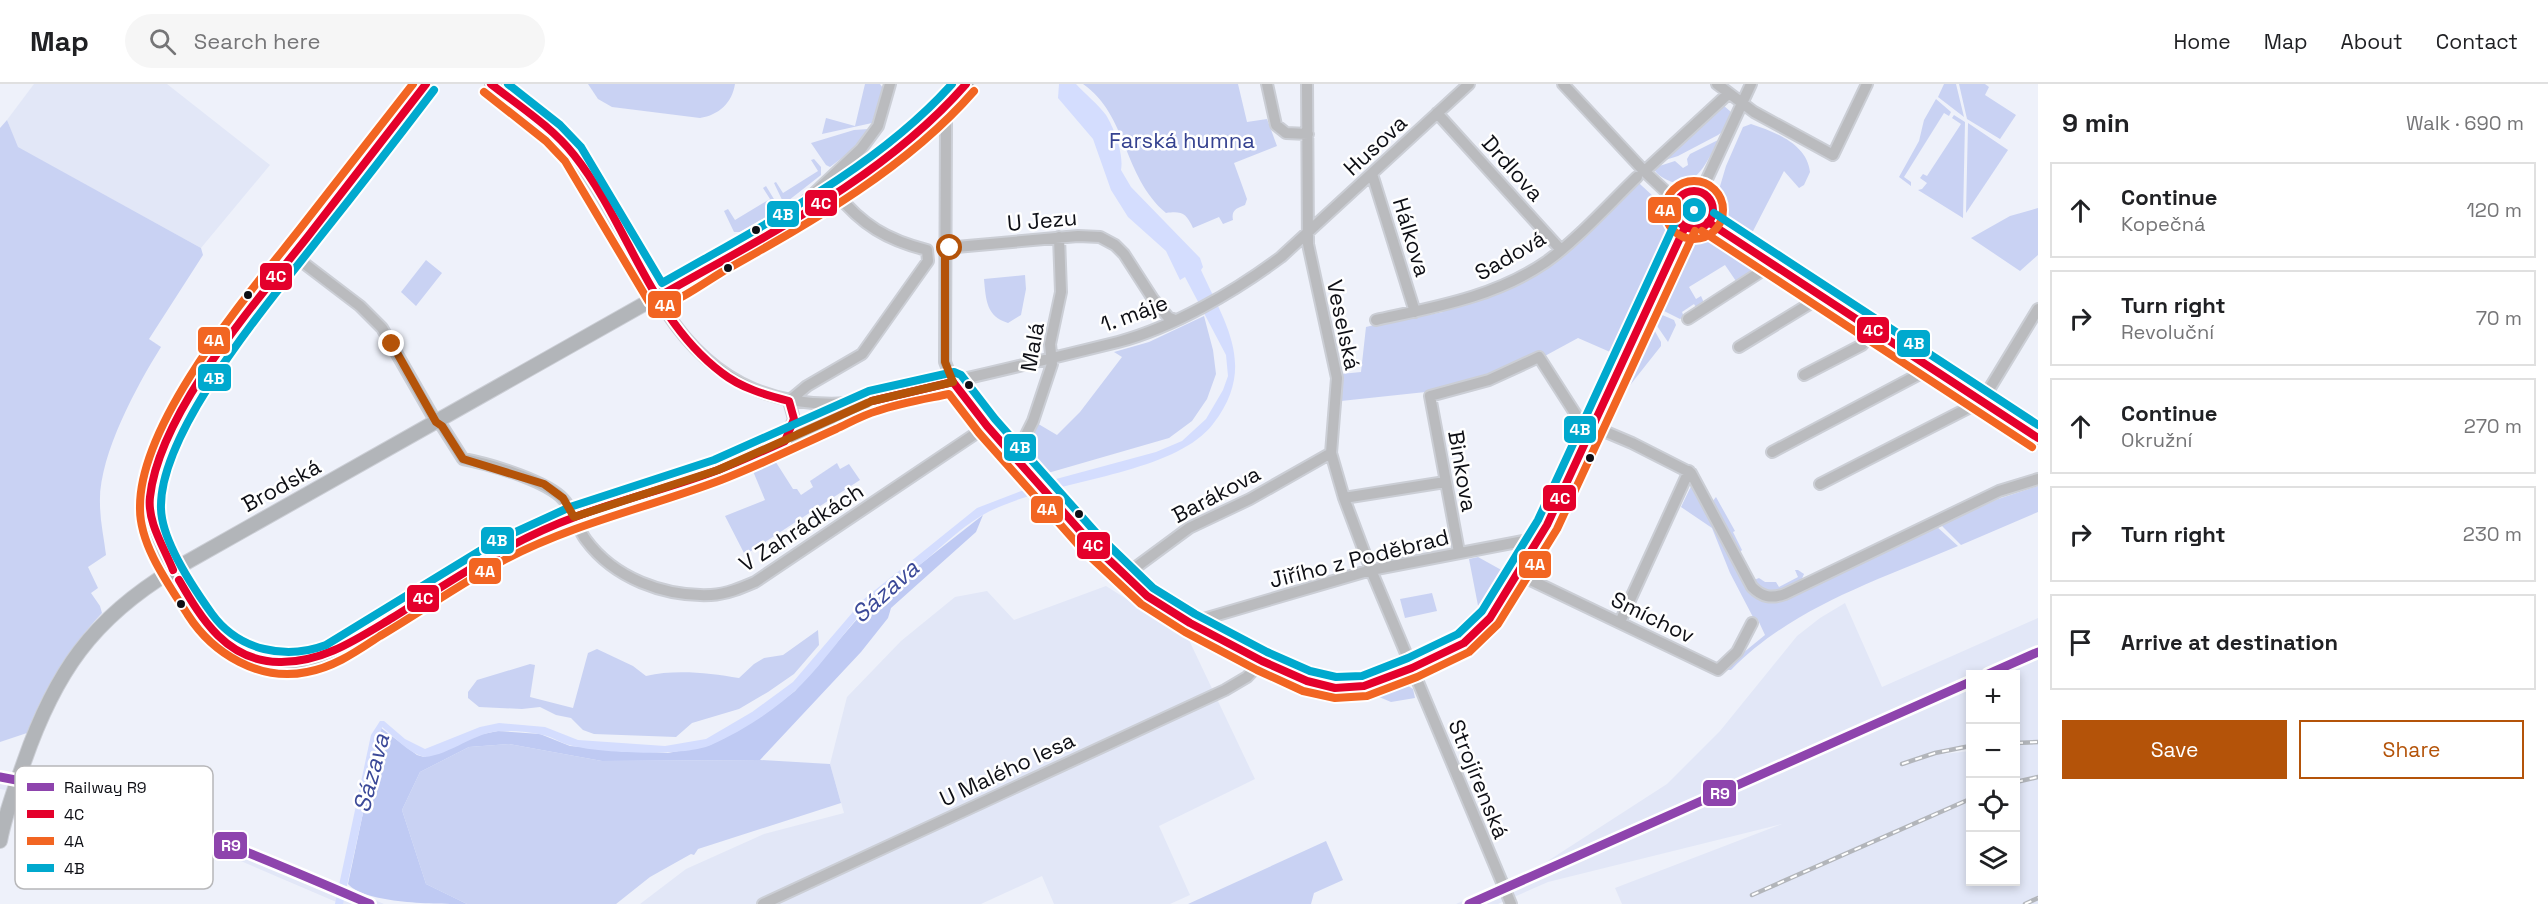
<!DOCTYPE html>
<html lang="en">
<head>
<meta charset="utf-8">
<style>
	:root { --surface:#fff; --page:#f6f6f6; --text:#202124; --muted:#757577; --line:#e0e0e0; --accent:#b45309 }
	body { margin:0; font-family:"Space Grotesk",sans-serif; background:var(--page); color:var(--text) }
	.controls { position:absolute; right:18px; bottom:18px; display:grid; overflow:hidden; border-radius:0px; box-shadow:0 3px 9px #0003 }
	.controls button { width:54px; height:54px; display:grid; place-items:center; padding:0; border:0; border-bottom:2px solid var(--line); background:var(--surface); color:var(--text); font:30px sans-serif }
	.stop { position:absolute; width:18px; height:18px; margin:-14px; border:4px solid #b45309; border-radius:50%; background:#fff }
	.stop.end { background:#b45309; border-color:#fff; box-shadow:0 2px 6px #0008 }
	.list { margin:0; padding:0; list-style:none }
	h2 { display:flex; justify-content:space-between; align-items:center; height:78px; margin:0; padding:0 24px; font-size:26px }
	h2 small { font-size:20px; font-weight:400; color:var(--muted) }
	.list li { display:grid; grid-template-columns:39px 1fr auto; gap:18px; align-items:center; box-sizing:border-box; height:96px; margin:0 12px 12px; padding:0 12px; border:2px solid var(--line); border-radius:0px }
	.list b { display:block; font-size:22px; white-space:nowrap }
	.list p { margin:0; font-size:20px; white-space:nowrap; color:var(--muted) }
	.list em { font-size:20px; font-style:normal; color:var(--muted) }
	.actions { display:flex; gap:12px; padding:18px 24px }
	.actions a { flex:1; padding:14px 0; border:2px solid var(--accent); border-radius:0px; text-align:center; font-size:21px; color:var(--accent) }
	.actions .main { background:var(--accent); color:#fff }
	.icon { flex:none; width:33px; height:33px; fill:none; stroke:currentColor; stroke-width:2; stroke-linecap:round; stroke-linejoin:round }
	.map { position:relative; flex:none; width:2038px; height:820px; overflow:hidden }
	header { display:flex; align-items:center; gap:36px; box-sizing:border-box; height:84px; padding:0 30px; background:var(--surface); border-bottom:2px solid var(--line) }
	header strong { font-size:28px }
	nav { display:flex; gap:33px; margin-inline-start:auto; font-size:21px }
	.search { width:420px; height:54px; background:var(--page); display:flex; align-items:center; gap:15px; box-sizing:border-box; padding:0 21px; border-radius:33px; color:var(--muted); font-size:22px }
	main { display:flex }
	aside { flex:1; background:var(--surface) }
	.map>svg:first-child { display:block }
</style>
</head>
<body>
<header>
<strong>Map</strong>
<div class="search"><svg class="icon" aria-label="search" viewBox="0 0 24 24"><circle cx="10" cy="10" r="6"/><path d="M15 15l6 6"/></svg>Search here</div>
<nav><a>Home</a><a>Map</a><a>About</a><a>Contact</a></nav>
</header>
<main>
<div class="map">
<svg width="2038" height="820" viewBox="0 0 2038 820">
	<rect width="100%" height="100%" fill="#eef1fa"/>
	<path fill="#e2e7f7" fill-rule="evenodd" d="M34,0h133l103,81 -69,83 -184,-101 -10,-27z
		M1106,502l82,52 67,141 -96,47 31,69 -20,9h-116l-12,-28 -61,28h-341l46,-35 78,-35 80,-21 -14,-49 17,-67 54,-56 54,-44 32,-6 27,29z
		M1845,519l37,84 156,-69v286h-416l-7,-16 167,-64 -234,58 -50,22h-42l84,-38 127,-82 53,-53 77,-95 23,-18zM1970,590h46v208h-46v-131l-26,3 26,-11z
		M0,687l77,15 65,19 80,30 162,69h-43l-126,-54 -78,-29 -64,-18 -73,-14z"/>
	<path fill="#c9d2f3" d="M588,0h147c-3,19 -16,31 -35,34l-88,-11 -14,-8z
		M865,0h15l3,4 -11,35 -50,11 4,-16 29,8z
		M1083,0h155l9,38 20,-3 10,27 -43,17 13,36 -2,6c-8,3 -14,5 -12,15l-10,4 -4,-7 -26,11c-7,-15 -11,-17 -27,-15 -44,-38 -38,-98 -83,-129z
		M1944,0h12l8,33 -26,-20z
		M1959,0h26l4,3 -4,8 31,20 -16,24 -33,-20z
		M1936,15l15,13 -2,4 -5,-3 -40,64 7,5v4l-12,-9 20,-36 5,-21z
		M1723,21l8,7 -9,20 -4,3 -40,21 -22,7z
		M1954,31l11,7 -2,96 -45,-28 4,-1 5,-6 -7,-5 3,-4 4,2 34,-52 -9,-6z
		M7,36l11,27 183,101 2,7 -54,84 12,8c-25,40 -63,110 -61,157 0,17 4,34 6,51l-18,12 10,21 -7,5 9,13 2,7c-35,38 -56,72 -75,120l-27,9v-614z
		M1968,39l40,27 -42,63z
		M1751,40c24,8 56,20 59,48l-6,13 -5,3 -15,-17 -33,64 -25,-15 -4,-8 -4,-19 8,-27 17,-39z
		M868,45l-13,19 -25,19 -4,-2 -15,-22 43,-13z
		M1718,56c-9,19 -22,49 -46,42 -8,-3 -15,-7 -19,-14l22,-7 8,7 5,-3 -1,-6 3,-5z
		M814,75l7,8v8l-37,29 -10,-21 2,-1 7,11 35,-22 -7,-11z
		M1638,98c11,11 33,28 33,44 1,22 -43,105 -54,129l-39,-17 -35,19 -108,34 -94,10v-27l20,-2 5,-45 60,-15 2,3 15,-3v-3l114,-48z
		M766,102l14,23 -40,23h-6l-10,-21 4,-2 7,11 35,-21 -7,-11z
		M2038,124v47l-18,16 -49,-33 39,-22z
		M1705,157l8,1 45,29 -20,13 -13,-19 -36,22 7,12 5,-3 4,9 -8,4 -3,-5 -12,8 2,5 -4,2 -16,-8 -2,-7 29,-58z
		M1684,163l1,1 -82,176 -2,-5 71,-152z
		M426,176l16,13 -26,33 -15,-14z
		M1025,191l1,14 -5,26 -13,8c-22,-7 -22,-23 -24,-44z
		M1660,230l14,6 2,5 -8,17 -13,-19z
		M1204,232l9,34 3,24 -9,25 -15,22 -23,17 -128,37 -22,-25 16,-28 22,13 23,-23 42,-55 -8,-5 35,-10z
		M1652,242l9,16v4l-34,43 -3,-2z
		M772,372l21,33h4l4,6 12,-8 -3,-6 27,-18 3,6 9,-5 11,16 -115,75 -20,-39 40,-16 -15,-36z
		M1693,398l72,118 170,-75 23,21c-79,34 -166,61 -227,124h-9l43,-35 -7,-15 -4,-1 -24,-46 -18,-45 -31,-21z
		M2038,402v26l-77,33 -20,-20 57,-26z
		M1716,413l19,34 -2,1 9,18 -2,2 14,28 5,-2 6,4h11l3,5 19,-10 -3,-7h3l6,4 -3,7c-14,8 -28,16 -44,6l-45,-85z
		M1478,473l27,15 -14,24h-2l-9,20 -11,-57z
		M1432,509l5,18 -32,7 -5,-19z
		M818,546l1,15 -25,29 -26,18 -29,17 -47,14 -16,14 -82,-3 -11,-4 -12,-12 -15,-3 -16,-8 -18,2 -43,-2 -11,-9v-6l9,-12 53,-16 5,1 -5,32 43,11 15,-55 9,-4 36,17 13,10c30,-7 63,-3 93,2l15,-14 10,-6 19,-3z
		M1402,598l11,7 2,9 -24,4 -19,-8c3,-9 20,-13 30,-12z
		M509,660l93,17 158,-1 70,4 11,39 -143,46 -4,6 -3,-1 -41,23 -34,27h-149l-41,-20 -24,-74 18,-38 49,-25z
		M1326,757l17,39 -29,13 -3,11h-123z"/>
	<path fill="#bfcaf3" d="M983,431l-7,17 -85,76 -3,10 -27,34 -101,108 -158,1 -93,-17 -40,3 -49,25 -18,38 24,74 41,20c-30,0 -102,0 -119,-20l33,-156 36,27 7,2 54,-22 20,-4 42,3 30,12 45,4 53,3 42,-8 52,-29 33,-25 76,-88z"/>
	<path fill="#d4ddfe" d="M1059,0h17c9,10 22,20 30,31 8,13 18,39 15,55l10,17 69,71 3,9 -2,3c25,55 56,97 12,154 -42,54 -170,55 -232,92 -20,12 -38,29 -55,44 -20,15 -42,30 -59,47 -23,25 -42,54 -66,78 -24,24 -59,46 -90,60 -27,12 -109,8 -138,1 -11,-2 -20,-9 -30,-11 -12,-3 -26,-4 -38,-4 -30,-1 -53,24 -81,26 -17,-5 -28,-19 -42,-30l-39,177h-8l36,-169 9,-14h4l21,18 20,10 55,-22 19,-4 46,4 33,13 87,6 41,-7 46,-27 41,-30 71,-83 113,-91 68,-26 111,-30 26,-11 24,-22 17,-29 5,-14 -2,-21 -41,-78 -5,3 -14,-29 -38,-34 -17,-27 -18,-51 -35,-41z"/>
	<g fill="none" stroke-linecap="round" stroke-linejoin="round">
		<defs>
			<path id="minor" d="M426,0c-39,50 -78,100 -117,150 -48,62 -162,196 -159,274 1,32 35,83 52,110 19,31 64,49 99,45 10,-2 20,-5 30,-9l170,-104 73,-33 144,-47 154,-69
				M491,0c28,22 59,43 82,71 38,45 60,106 92,155 50,77 117,103 206,91 29,-4 59,-14 88,-21 53,-12 106,-25 159,-38 56,-15 116,-50 163,-85l188,-173
				M1267,0l9,41 10,8 22,1
				M1307,0l1,160 29,134 -6,75 13,45 27,72 140,334
				M1563,0l81,87 33,31
				M1717,0l37,28 79,43 34,-71
				M939,29l7,9 -1,240 8,20 34,44 103,116 57,54 43,27 72,38 45,20 28,7 29,-2 48,-18 52,-25 26,-25 57,-93 138,-298
				M1437,29l124,137
				M1649,83l79,-73
				M1372,90l43,138
				M1675 126a19 19 0 1 1 38 0a19 19 0 1 1-38 0Z
				M1701,108l50,-108
				M793,136l-2,-5 70,-66 17,-23 12,-42
				M1708,138l330,216
				M945,164l133,-12 22,1 15,8 9,9 29,45 15,18 7,3
				M293,171l67,51 22,22 54,94 6,4 21,33c27,5 77,20 97,37 13,11 16,31 26,44 28,38 78,57 125,55 16,-1 30,-7 44,-13l232,-156
				M1688,235l74,-48 6,-9
				M1376,236c59,-13 119,-23 170,-58 31,-22 63,-58 91,-85
				M1739,263l72,-44 7,-9
				M1804,291l58,-30 12,-14
				M789,317l18,-15 55,-32 66,-93 -1,-11c-40,-10 -65,-25 -91,-57
				M785,357l9,-22 -5,-18
				M1772,368l159,-84
				M1011,371l11,-12 11,-22 19,-57 -2,-20 11,-52 -2,-55
				M1820,400l162,-83 56,-92
				M1344,414l101,-16
				M1459,468l-29,-156 59,-16 50,-23 41,64 52,22 59,30 61,114c10,10 19,12 33,7l214,-103 39,-12
				M1518,490l200,96 19,-18 15,-29
				M1124,492l65,-48 61,-29 81,-46
				M1620,538l69,-151
				M1190,539l181,-53 168,-32
				M763,820l462,-214 22,-13 15,-16"/>
			<path id="major" d="M0,757c5,-27 15,-53 24,-79 31,-89 68,-143 149,-192l620,-350c61,-38 127,-80 173,-136"/>
		</defs>
		<use href="#minor" stroke="#cbced5" stroke-width="14"/>
		<use href="#major" stroke="#cbced5" stroke-width="16"/>
		<use href="#minor" stroke="#babbbe" stroke-width="10"/>
		<use href="#major" stroke="#b2b5b9" stroke-width="14"/>
		<defs>
			<path id="rail" d="M2016,659l22,-1
				M1902,680l33,-11 35,-7
				M2016,698l22,-5
				M1537,790l5,-3
				M1752,811l218,-96
				M2025,820l13,-6"/>
		</defs>
		<use href="#rail" stroke="#b2b5ba" stroke-width="4.5"/>
		<use href="#rail" stroke="#fff" stroke-width="2" stroke-dasharray="7" stroke-linecap="butt"/>
		<defs>
			<path id="bus-1" d="M1675 126a19 19 0 1 1 38 0a19 19 0 1 1-38 0Z
				M1708,138l330,216
				M658,213c107,-61 226,-119 308,-213
				M872,317l81,-19 34,44 103,116 57,54 43,27 72,38 45,20 28,7 29,-2 48,-18 52,-25 26,-25 57,-93 138,-298
				M173,486c-9,-23 -26,-48 -23,-73 9,-85 107,-196 159,-262 39,-50 78,-101 117,-151
				M179,496c23,40 48,81 100,82 43,1 78,-23 113,-44 59,-37 117,-77 183,-101 47,-18 96,-29 143,-47 23,-9 45,-19 67,-29l9,-22 -5,-18c-23,-6 -48,-13 -67,-28 -73,-55 -93,-149 -148,-218 -22,-28 -55,-49 -83,-71"/>
			<path id="bus-2" d="M413,0c-38,49 -76,97 -114,146 -52,66 -161,193 -159,279 0,37 29,76 48,106 25,39 72,67 119,57 28,-5 50,-21 73,-36 42,-25 83,-54 126,-77 69,-36 144,-52 215,-79 39,-15 77,-34 115,-51 13,-6 27,-14 41,-18 23,-8 48,-12 72,-17l30,39 103,116 59,55 44,28 72,38 46,21 32,7 32,-2 50,-19 52,-25 29,-28 59,-95 138,-298
				M484,8l62,49 19,20 84,141 9,5c20,-5 46,-24 64,-35 89,-50 184,-103 252,-181
				M1665 126a29 29 0 1 1 58 0a29 29 0 1 1-58 0Z
				M1702,147l330,216"/>
			<path id="bus-3" d="M508,0l52,41 21,22 81,136c99,-57 213,-113 290,-199
				M434,6c-38,50 -76,99 -115,148 -47,61 -161,193 -158,271 1,32 33,80 51,105 27,37 74,46 114,31l170,-104 74,-34 144,-47 155,-69 85,-19 7,3 34,44 103,116 55,53 42,26 72,38 43,19 26,6 26,-1 46,-18 50,-24 24,-23 56,-91 137,-297
				M1686 126a8 8 0 1 1 16 0a8 8 0 1 1-16 0Z
				M1714,129l324,212"/>
		</defs>
		<use href="#bus-1" stroke="#fff" stroke-width="12"/>
		<use href="#bus-2" stroke="#fff" stroke-width="12"/>
		<use href="#bus-3" stroke="#fff" stroke-width="12"/>
		<use href="#bus-1" stroke="#e4002b" stroke-width="8"/>
		<use href="#bus-2" stroke="#f26522" stroke-width="8"/>
		<use href="#bus-3" stroke="#00a9ce" stroke-width="8"/>
		<defs>
			<path id="rail-1" d="M1988,590l50,-22
				M0,693c133,24 247,74 370,127
				M1469,820l501,-222"/>
		</defs>
		<use href="#rail-1" stroke="#fff" stroke-width="14"/>
		<use href="#rail-1" stroke="#8e44ad" stroke-width="9"/>
	</g>
	<g fill="none" stroke-linecap="round" stroke-linejoin="round">
		<path stroke="#b45309" stroke-width="8" d="M392,260l44,78 6,4 21,33 81,25 19,14 11,19 144,-47 154,-69 81,-19 -8,-20v-114h5"/>
	</g>
	<g fill="#0e0f15" stroke="#fff" stroke-width="2">
		<circle cx="756" cy="146" r="5"/>
		<circle cx="728" cy="184" r="5"/>
		<circle cx="248" cy="211" r="5"/>
		<circle cx="969" cy="301" r="5"/>
		<circle cx="1590" cy="374" r="5"/>
		<circle cx="1079" cy="430" r="5"/>
		<circle cx="181" cy="520" r="5"/>
	</g>
	<g text-anchor="middle" dominant-baseline="central" stroke-width="5" stroke-linejoin="round" paint-order="stroke">
		<g font-size="22" fill="#354290" stroke="#fff">
			<text x="1182" y="56">Farská humna</text>
		</g>
		<g font-size="22" fill="#0e0f15" stroke="#fff">
			<text transform="translate(1375 61) rotate(-43)">Husova</text>
			<text transform="translate(1513 84) rotate(48)">Drdlova</text>
			<text transform="translate(1042 136) rotate(-5)">U Jezu</text>
			<text transform="translate(1412 153) rotate(73)">Hálkova</text>
			<text transform="translate(1510 171) rotate(-30)">Sadová</text>
			<text transform="translate(1134 229) rotate(-20)">1. máje</text>
			<text transform="translate(1344 241) rotate(78)">Veselská</text>
			<text transform="translate(1032 263) rotate(-80)">Malá</text>
			<text transform="translate(1463 387) rotate(80)">Binkova</text>
			<text transform="translate(281 401) rotate(-29)">Brodská</text>
			<text transform="translate(1216 410) rotate(-28)">Barákova</text>
			<text transform="translate(801 443) rotate(-33)">V Zahrádkách</text>
			<text transform="translate(1359 474) rotate(-14)">Jiřího z Poděbrad</text>
			<text transform="translate(1653 533) rotate(26)">Smíchov</text>
			<text transform="translate(1007 685) rotate(-25)">U Malého lesa</text>
			<text transform="translate(1479 695) rotate(68)">Strojírenská</text>
		</g>
		<g font-size="24" font-style="italic" fill="#3b4998" stroke="#fff">
			<text transform="translate(885 507) rotate(-42)">Sázava</text>
			<text transform="translate(371 689) rotate(-75)">Sázava</text>
		</g>
	</g>
	<rect x="15" y="682" width="198" height="123" rx="9" fill="#fff" stroke="#b7b7b9" stroke-width="1.5"/>
	<rect x="27" y="699" width="27" height="8" fill="#8e44ad"/>
	<rect x="27" y="726" width="27" height="8" fill="#e4002b"/>
	<rect x="27" y="753" width="27" height="8" fill="#f26522"/>
	<rect x="27" y="780" width="27" height="8" fill="#00a9ce"/>
	<g font-size="16" fill="#0e0f15">
		<text x="64" y="709">Railway R9</text>
		<text x="64" y="736">4C</text>
		<text x="64" y="763">4A</text>
		<text x="64" y="790">4B</text>
	</g>
	<g stroke="#fff" stroke-width="2">
		<rect x="804" y="105" width="34" height="28" rx="6" fill="#e4002b"/>
		<rect x="1647" y="112" width="35" height="28" rx="6" fill="#f26522"/>
		<rect x="766" y="116" width="34" height="28" rx="6" fill="#00a9ce"/>
		<rect x="259" y="178" width="34" height="29" rx="6" fill="#e4002b"/>
		<rect x="647" y="206" width="35" height="29" rx="6" fill="#f26522"/>
		<rect x="1856" y="232" width="34" height="28" rx="6" fill="#e4002b"/>
		<rect x="197" y="242" width="34" height="29" rx="6" fill="#f26522"/>
		<rect x="1896" y="245" width="35" height="29" rx="6" fill="#00a9ce"/>
		<rect x="197" y="279" width="35" height="29" rx="6" fill="#00a9ce"/>
		<rect x="1563" y="331" width="34" height="29" rx="6" fill="#00a9ce"/>
		<rect x="1003" y="349" width="34" height="29" rx="6" fill="#00a9ce"/>
		<rect x="1542" y="400" width="35" height="28" rx="6" fill="#e4002b"/>
		<rect x="1030" y="411" width="34" height="29" rx="6" fill="#f26522"/>
		<rect x="480" y="442" width="35" height="29" rx="6" fill="#00a9ce"/>
		<rect x="1076" y="447" width="35" height="29" rx="6" fill="#e4002b"/>
		<rect x="1518" y="466" width="34" height="29" rx="6" fill="#f26522"/>
		<rect x="468" y="473" width="34" height="28" rx="6" fill="#f26522"/>
		<rect x="406" y="500" width="34" height="29" rx="6" fill="#e4002b"/>
		<rect x="1702" y="695" width="35" height="28" rx="6" fill="#8e44ad"/>
		<rect x="213" y="747" width="35" height="29" rx="6" fill="#8e44ad"/>
	</g>
	<g font-size="16" text-anchor="middle" font-weight="bold" fill="#fff">
		<text x="821" y="125">4C</text>
		<text x="1665" y="132">4A</text>
		<text x="783" y="136">4B</text>
		<text x="276" y="198">4C</text>
		<text x="665" y="227">4A</text>
		<text x="1873" y="252">4C</text>
		<text x="214" y="262">4A</text>
		<text x="1914" y="265">4B</text>
		<text x="214" y="300">4B</text>
		<text x="1580" y="351">4B</text>
		<text x="1020" y="369">4B</text>
		<text x="1560" y="420">4C</text>
		<text x="1047" y="431">4A</text>
		<text x="497" y="462">4B</text>
		<text x="1093" y="467">4C</text>
		<text x="1535" y="486">4A</text>
		<text x="485" y="493">4A</text>
		<text x="423" y="520">4C</text>
		<text x="1720" y="715">R9</text>
		<text x="231" y="767">R9</text>
	</g>
</svg>
<div class="controls">
<button>+</button>
<button>−</button>
<button><svg class="icon" aria-label="locate" viewBox="0 0 24 24"><circle cx="12" cy="12" r="6"/><path d="M12 2v4M12 18v4M2 12h4M18 12h4"/></svg></button>
<button><svg class="icon" aria-label="layers" viewBox="0 0 24 24"><path d="M12 4l9 5-9 5-9-5zM3 14l9 5 9-5"/></svg></button>
</div>
<div class="stop" style="left:950px;top:164px"></div>
<div class="stop end" style="left:392px;top:260px"></div>
</div>
<aside>
<h2>9 min<small>Walk · 690 m</small></h2>
<ul class="list">
<li><svg class="icon" aria-label="ahead" viewBox="0 0 24 24"><path d="M12 20V5M6 11l6-6 6 6"/></svg><div><b>Continue</b><p>Kopečná</p></div><em>120 m</em></li>
<li><svg class="icon" aria-label="right" viewBox="0 0 24 24"><path d="M7 20v-9h11M14 6l5 5-5 5"/></svg><div><b>Turn right</b><p>Revoluční</p></div><em>70 m</em></li>
<li><svg class="icon" aria-label="ahead" viewBox="0 0 24 24"><path d="M12 20V5M6 11l6-6 6 6"/></svg><div><b>Continue</b><p>Okružní</p></div><em>270 m</em></li>
<li><svg class="icon" aria-label="right" viewBox="0 0 24 24"><path d="M7 20v-9h11M14 6l5 5-5 5"/></svg><div><b>Turn right</b></div><em>230 m</em></li>
<li><svg class="icon" aria-label="arrive" viewBox="0 0 24 24"><path d="M6 21V4h12l-3 4 3 4H6"/></svg><div><b>Arrive at destination</b></div></li>
</ul>
<div class="actions"><a class="main">Save</a><a>Share</a></div>
</aside>
</main>
</body>
</html>
